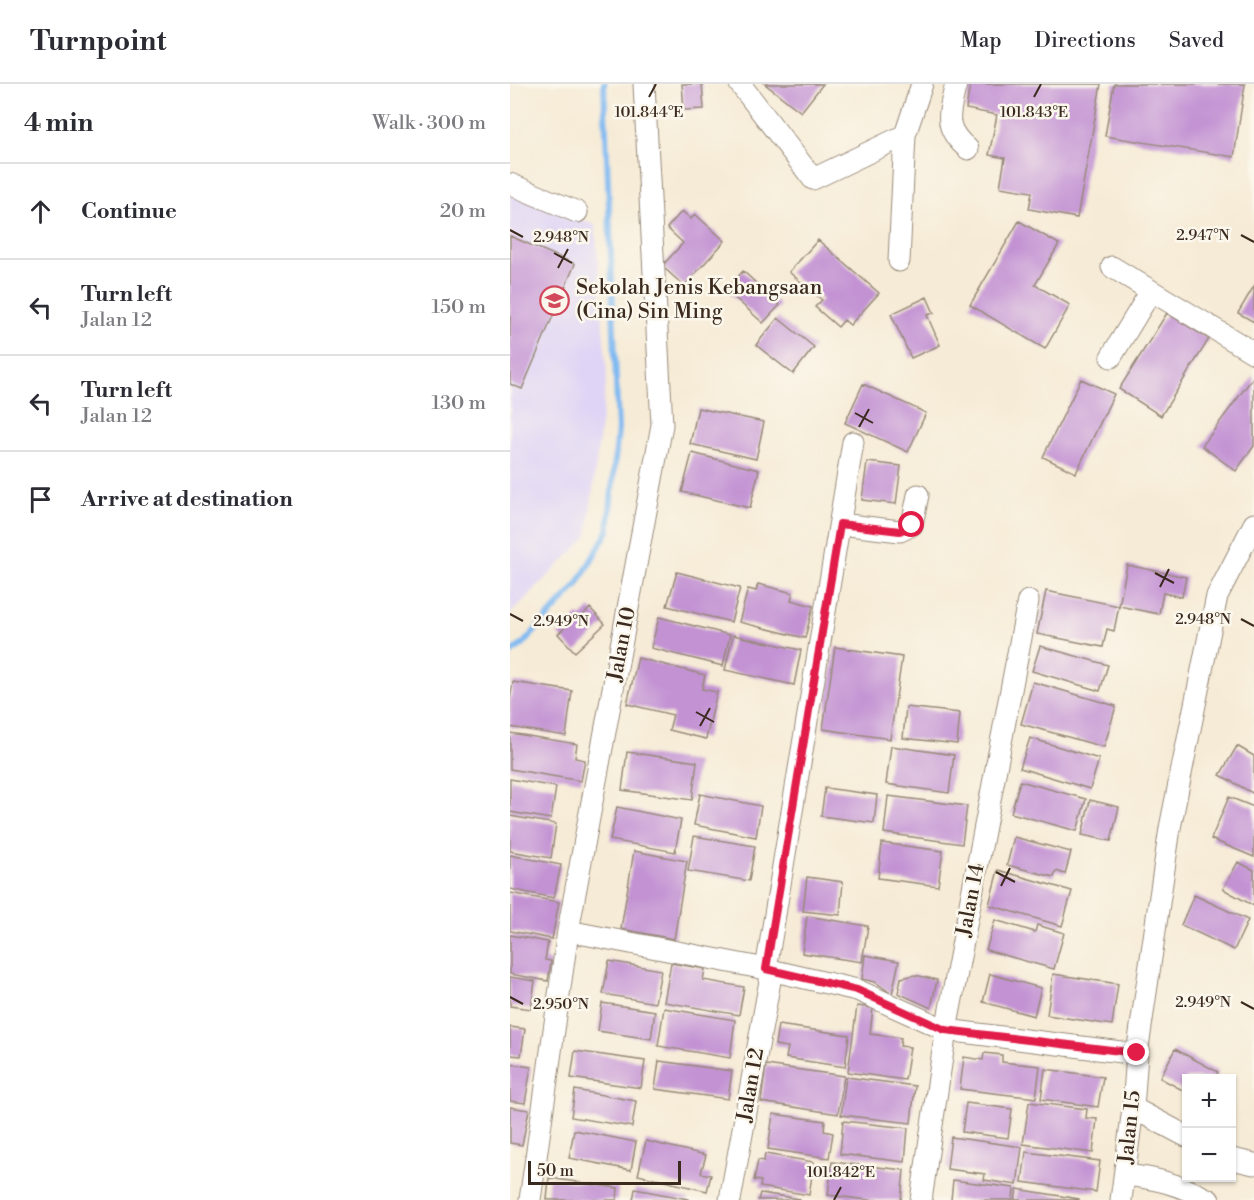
<!DOCTYPE html>
<html lang="en">
<head>
<meta charset="utf-8">
<style>
	:root { --surface:#fff; --page:#f7f7f7; --text:#2b2b33; --muted:#7c7c81; --line:#e1e1e2 }
	body { margin:0; font-family:"Libre Bodoni",serif; background:var(--page); color:var(--text) }
	.controls { position:absolute; right:18px; bottom:18px; display:grid; overflow:hidden; border-radius:0px; box-shadow:0 2px 4px #0004 }
	.controls button { width:54px; height:54px; display:grid; place-items:center; padding:0; border:0; border-bottom:2px solid var(--line); background:var(--surface); color:var(--text); font:30px sans-serif }
	.scale { position:absolute; left:18px; bottom:15px; width:153px; box-sizing:border-box; padding-left:6px; border:3px solid #3b2a1e; border-top:0; font-size:16px; line-height:21px; white-space:nowrap; color:#3b2a1e; -webkit-text-stroke:4px #fbf7ec; paint-order:stroke }
	.stop { position:absolute; width:18px; height:18px; margin:-14px; border:4px solid #e11d48; border-radius:50%; background:#fff }
	.stop.end { background:#e11d48; border-color:#fff; box-shadow:0 2px 6px #0008 }
	.list { margin:0; padding:0; list-style:none }
	h2 { display:flex; justify-content:space-between; align-items:center; height:78px; margin:0; padding:0 24px; font-size:26px }
	h2 small { font-size:20px; font-weight:400; color:var(--muted) }
	.list li { display:grid; grid-template-columns:39px 1fr auto; gap:18px; align-items:center; box-sizing:border-box; height:96px; padding:0 24px; border-top:2px solid var(--line) }
	.list b { display:block; font-size:22px; white-space:nowrap }
	.list p { margin:0; font-size:20px; white-space:nowrap; color:var(--muted) }
	.list em { font-size:20px; font-style:normal; color:var(--muted) }
	.icon { flex:none; width:33px; height:33px; fill:none; stroke:currentColor; stroke-width:2; stroke-linecap:round; stroke-linejoin:round }
	.map { position:relative; flex:none; width:744px; height:1116px; overflow:hidden }
	header { display:flex; align-items:center; gap:36px; box-sizing:border-box; height:84px; padding:0 30px; background:var(--surface); border-bottom:2px solid var(--line) }
	header strong { font-size:28px }
	nav { display:flex; gap:33px; margin-inline-start:auto; font-size:21px }
	main { display:flex }
	aside { flex:1; background:var(--surface) }
	.map>svg:first-child { display:block }
</style>
</head>
<body>
<header>
<strong>Turnpoint</strong>
<nav><a>Map</a><a>Directions</a><a>Saved</a></nav>
</header>
<main>
<aside>
<h2>4 min<small>Walk · 300 m</small></h2>
<ul class="list">
<li><svg class="icon" aria-label="ahead" viewBox="0 0 24 24"><path d="M12 20V5M6 11l6-6 6 6"/></svg><div><b>Continue</b></div><em>20 m</em></li>
<li><svg class="icon" aria-label="left" viewBox="0 0 24 24"><path d="M17 20v-9H6M10 6l-5 5 5 5"/></svg><div><b>Turn left</b><p>Jalan 12</p></div><em>150 m</em></li>
<li><svg class="icon" aria-label="left" viewBox="0 0 24 24"><path d="M17 20v-9H6M10 6l-5 5 5 5"/></svg><div><b>Turn left</b><p>Jalan 12</p></div><em>130 m</em></li>
<li><svg class="icon" aria-label="arrive" viewBox="0 0 24 24"><path d="M6 21V4h12l-3 4 3 4H6"/></svg><div><b>Arrive at destination</b></div></li>
</ul>
</aside>
<div class="map">
<svg width="744" height="1116" viewBox="0 0 744 1116">
	<rect width="100%" height="100%" fill="#fbf7ec"/>
	<filter id="ink" filterUnits="userSpaceOnUse"><feTurbulence type="fractalNoise" baseFrequency=".0167" numOctaves="2"/><feDisplacementMap in="SourceGraphic" scale="12" xChannelSelector="R" yChannelSelector="G"/><feConvolveMatrix kernelMatrix="1 2 1 2 8 2 1 2 1" color-interpolation-filters="sRGB"/></filter>
	<filter id="wash" filterUnits="userSpaceOnUse"><feTurbulence type="fractalNoise" baseFrequency=".008" numOctaves="4" result="noise"/><feDisplacementMap in="SourceGraphic" scale="24" xChannelSelector="R" yChannelSelector="G"/><feGaussianBlur stdDeviation="1.35" result="paint"/><feColorMatrix in="noise" values="0 0 0 0 0 0 0 0 0 0 0 0 0 0 0 0 0 1.4 0 .05"/><feComposite in="paint" operator="in"/></filter>
	<g filter="url(#wash)">
		<rect width="100%" height="100%" fill="#f6ebd6"/>
		<path fill="#dfd4f5" d="M0,108l85,33 12,150 -20,162 -77,77z"/>
		<g fill="none" stroke-linecap="round" stroke-linejoin="round">
			<path stroke="#80baf1" stroke-width="6" d="M0,569l12,-8 55,-60 31,-54 10,-102 -14,-345"/>
		</g>
		<g id="blocks">
			<path fill="#c292d3" d="M172,0h20l2,25 -20,1z
				M255,0h58l-22,28z
				M460,0h131l-24,134 -48,-9 3,-17 -32,-5 5,-29 -16,-3 8,-40 -31,-6z
				M604,0h131l-11,73 -129,-21z
				M172,127l9,8 4,-5 30,27 -41,45 -22,-20 21,-23 -16,-15z
				M509,137l40,23 -24,41 35,20 -25,44 -75,-44z
				M0,152l65,28 -53,125 -12,-5z
				M308,156l61,53 -29,32 -6,-5 -6,7 -23,-20 7,-7 -33,-28z
				M233,187l37,34 -17,18 -37,-33z
				M744,202v36l-16,-9z
				M417,213l7,16 -7,2 13,30 -29,13 -20,-44z
				M657,229l42,26 -48,77 -42,-27z
				M268,234l36,29 -21,27 -37,-29z
				M744,292v70l-18,25 -34,-25z
				M571,295l33,15 -38,79 -33,-16z
				M353,300l63,29 -18,39 -63,-29z
				M188,324l66,14 -8,37 -66,-15z
				M182,369l67,17 -9,38 -68,-16z
				M357,378l34,4 -5,38 -34,-4z
				M617,481l59,12 -4,20 -19,-4 -4,21 -40,-8z
				M167,488l63,16 -9,34 -64,-16z
				M248,500l35,9 -2,7 22,6 -8,32 -66,-16 9,-33 8,2z
				M536,507l73,15 -5,25 -7,-2 -4,18 -66,-13z
				M80,524l15,16 -30,28 -17,-18 20,-19 3,2z
				M149,533l71,18 -7,31 -72,-18z
				M223,551l68,15 -7,35 -69,-15z
				M530,562l68,19 -8,26 -68,-20z
				M325,563l67,10 -12,82 -67,-10z
				M128,574l67,17 -3,14 15,3 -11,47 -37,-9 4,-15 -46,-11z
				M3,598l59,9 -6,45 -56,-9v-27z
				M523,598l83,24 -12,41 -83,-23z
				M396,623l54,6 -3,31 -54,-6z
				M0,649l67,11 -2,14 10,2 -4,21 -71,-12z
				M520,654l69,21 -9,30 -70,-21z
				M381,662l63,9 -5,38 -63,-9z
				M727,662l17,10v38l-34,-19z
				M117,668l70,10 -5,38 -70,-10z
				M0,695l46,8 -5,32 -41,-7z
				M510,697l66,18 -9,32 -66,-18z
				M315,704l52,7 -3,28 -53,-7z
				M190,710l61,12 -5,31 -62,-12z
				M378,712l79,10 -5,38 -78,-11z
				M719,713l25,10v50l-43,-18z
				M580,716l29,7 -8,34 -29,-6z
				M107,723l64,13 -6,32 -65,-12z
				M0,732l46,8 -5,34 -41,-7z
				M184,752l61,10 -6,35 -61,-10z
				M504,753l57,15 -6,22 -9,-3 -2,6 -47,-12z
				M372,759l61,8 -5,35 -60,-8z
				M124,767l53,10 -13,78 -53,-10z
				M0,771l51,10 -7,33 -44,-9z
				M728,778l16,8v36l-31,-17z
				M488,786l74,21 -10,35 -73,-21z
				M297,793l36,5 -3,33 -37,-4z
				M0,809l49,9 -7,37 -42,-8z
				M684,811l54,25 -14,30 -53,-25z
				M297,832l61,10 -6,36 -60,-9z
				M485,836l40,12 2,-7 27,8 -10,36 -68,-19z
				M0,851l38,7 -3,18 6,1 -3,20 -38,-7z
				M355,871l34,6 -7,33 -17,-12 -13,-3z
				M99,877l52,9 -6,33 -52,-9z
				M161,879l34,6 -2,11 41,7 -5,28 -75,-13z
				M480,890l51,14 -7,28 -51,-14z
				M543,890l65,10 -6,41 -65,-10z
				M405,891l22,5 -6,28 -33,-15 3,-15z
				M0,893l25,4 -4,28 -21,-3z
				M92,919l53,8 -4,28 -53,-8z
				M347,922l16,2 -3,26 31,4 -1,8 10,1 -5,33 -57,-8z
				M154,924l71,12 -5,38 -72,-12z
				M268,941l71,10 -4,32 -59,-9 2,-11 -13,-2z
				M0,943l15,2 -4,27 -11,-1z
				M665,965l43,23 -3,6h-29v14l-26,-14z
				M65,967l70,10 -4,27 -70,-10z
				M474,969l18,2v7l38,4 -4,32 -76,-9 4,-32 19,3z
				M149,977l73,10 -4,28 -73,-10z
				M0,980l21,3 -6,36 -15,-2z
				M256,981l78,11 -6,38 -77,-12z
				M535,985l58,8 -5,30 -57,-8z
				M336,993l69,9 -4,37 -70,-8z
				M65,1006l61,11 -4,26 -61,-10z
				M519,1018l58,7 -1,9 11,1 -4,34 -70,-9z
				M456,1019l46,6 -4,29 -46,-6z
				M0,1023l19,3 -7,35 -12,-2z
				M263,1030l52,7 -1,10 9,2 -4,25 -61,-9z
				M333,1037l65,7 -3,34 -65,-8z
				M64,1046l62,12 -5,28 -62,-12z
				M441,1053l71,10 -5,38 -33,-5 1,-6 -38,-5z
				M136,1057l60,14 -5,18 10,2 -4,16 -69,-16z
				M516,1068l74,9 -4,31 -74,-10z
				M255,1070l49,8 -5,33 -49,-8 1,-6 -7,-1 4,-20 6,1z
				M322,1078l72,8 -3,30h-33l-40,-5z
				M39,1094l69,10 -1,12h-70z
				M443,1096l61,8 -1,12h-62z
				M125,1105l54,10v1h-56z
				M507,1105l62,10v1h-64z
				M250,1109l40,6v1h-42z"/>
		</g>
	</g>
	<g filter="url(#ink)">
		<use href="#blocks" fill-opacity="0" stroke="#988a7a" stroke-width="1.5"/>
		<g fill="none" stroke-linecap="round" stroke-linejoin="round">
			<defs>
				<path id="minor" d="M230,0l73,95 92,-44
					M446,0c-7,30 -14,43 12,65
					M0,100l67,28
					M389,177l6,-126 17,-51
					M602,183l142,86
					M601,273l40,-66
					M330,440l60,7 12,-6 6,-30
					M58,847l198,38 91,21 89,40 191,24
					M256,885l87,-527
					M623,1024l53,28
					M722,1075l22,5
					M615,1091c31,3 56,10 84,25
					M20,1116l38,-269 94,-506 -18,-341
					M220,1116l42,-230
					M411,1116l25,-170 82,-429
					M611,1116l12,-92 4,-54 33,-226 47,-232 37,-72"/>
			</defs>
			<use href="#minor" stroke="#988a7a" stroke-width="23"/>
			<use href="#minor" stroke="#fff" stroke-width="21"/>
		</g>
	</g>
	<g fill="none" stroke-linecap="round" stroke-linejoin="round" filter="url(#ink)">
		<path stroke="#e11d48" stroke-width="8" d="M402,441l-12,6 -60,-7 -74,445 91,21 88,40 192,23"/>
	</g>
	<path fill="none" stroke="#3b2a1e" stroke-width="2" d="M139,13l7,-13M524,13l7,-13M0,146l13,7M731,151l13,7M44,169l18,10M48,184l10,-19M345,329l18,10M349,343l10,-18M645,489l19,10M650,503l9,-18M0,530l13,7M731,535l13,7M186,628l18,10M190,642l10,-18M486,788l19,10M491,802l9,-18M0,913l13,7M731,918l13,7M324,1116l7,-13"/>
	<defs>
		<symbol id="school-ring" viewBox="-11 -11 22 22"><circle r="9.5" fill="#fbf7ec" stroke="#d1495b" stroke-width="1.5"/><path d="M0-5L7-2L0 1L-7-2ZM-4 1L0 2.5L4 1V4Q0 6-4 4Z" fill="#d1495b"/></symbol>
	</defs>
	<g fill-rule="evenodd">
		<use href="#school-ring" x="28" y="200" width="33" height="33"/>
	</g>
	<g text-anchor="middle" dominant-baseline="central" stroke-width="5" stroke-linejoin="round" paint-order="stroke">
		<g font-size="21" fill="#3b2a1e" stroke="#fbf7ec" text-anchor="start">
			<text x="66" y="204">Sekolah Jenis Kebangsaan<tspan x="66" dy="24">(Cina) Sin Ming</tspan></text>
		</g>
		<g font-size="21" fill="#3b2a1e" stroke="#fbf7ec">
			<text transform="translate(112 560) rotate(-79)">Jalan 10</text>
			<text transform="translate(461 816) rotate(-79)">Jalan 14</text>
			<text transform="translate(241 1001) rotate(-80)">Jalan 12</text>
			<text transform="translate(620 1043) rotate(-84)">Jalan 15</text>
		</g>
	</g>
	<g font-size="15" text-anchor="middle" fill="#3b2a1e" stroke="#fbf7ec" stroke-width="5" stroke-linejoin="round" paint-order="stroke">
		<text x="139" y="33">101.844°E</text>
		<text x="524" y="33">101.843°E</text>
		<text x="693" y="156">2.947°N</text>
		<text x="51" y="158">2.948°N</text>
		<text x="693" y="540">2.948°N</text>
		<text x="51" y="542">2.949°N</text>
		<text x="693" y="923">2.949°N</text>
		<text x="51" y="925">2.950°N</text>
		<text x="331" y="1093">101.842°E</text>
	</g>
</svg>
<div class="controls">
<button>+</button>
<button>−</button>
</div>
<div class="scale">50 m</div>
<div class="stop" style="left:402px;top:441px"></div>
<div class="stop end" style="left:627px;top:969px"></div>
</div>
</main>
</body>
</html>
